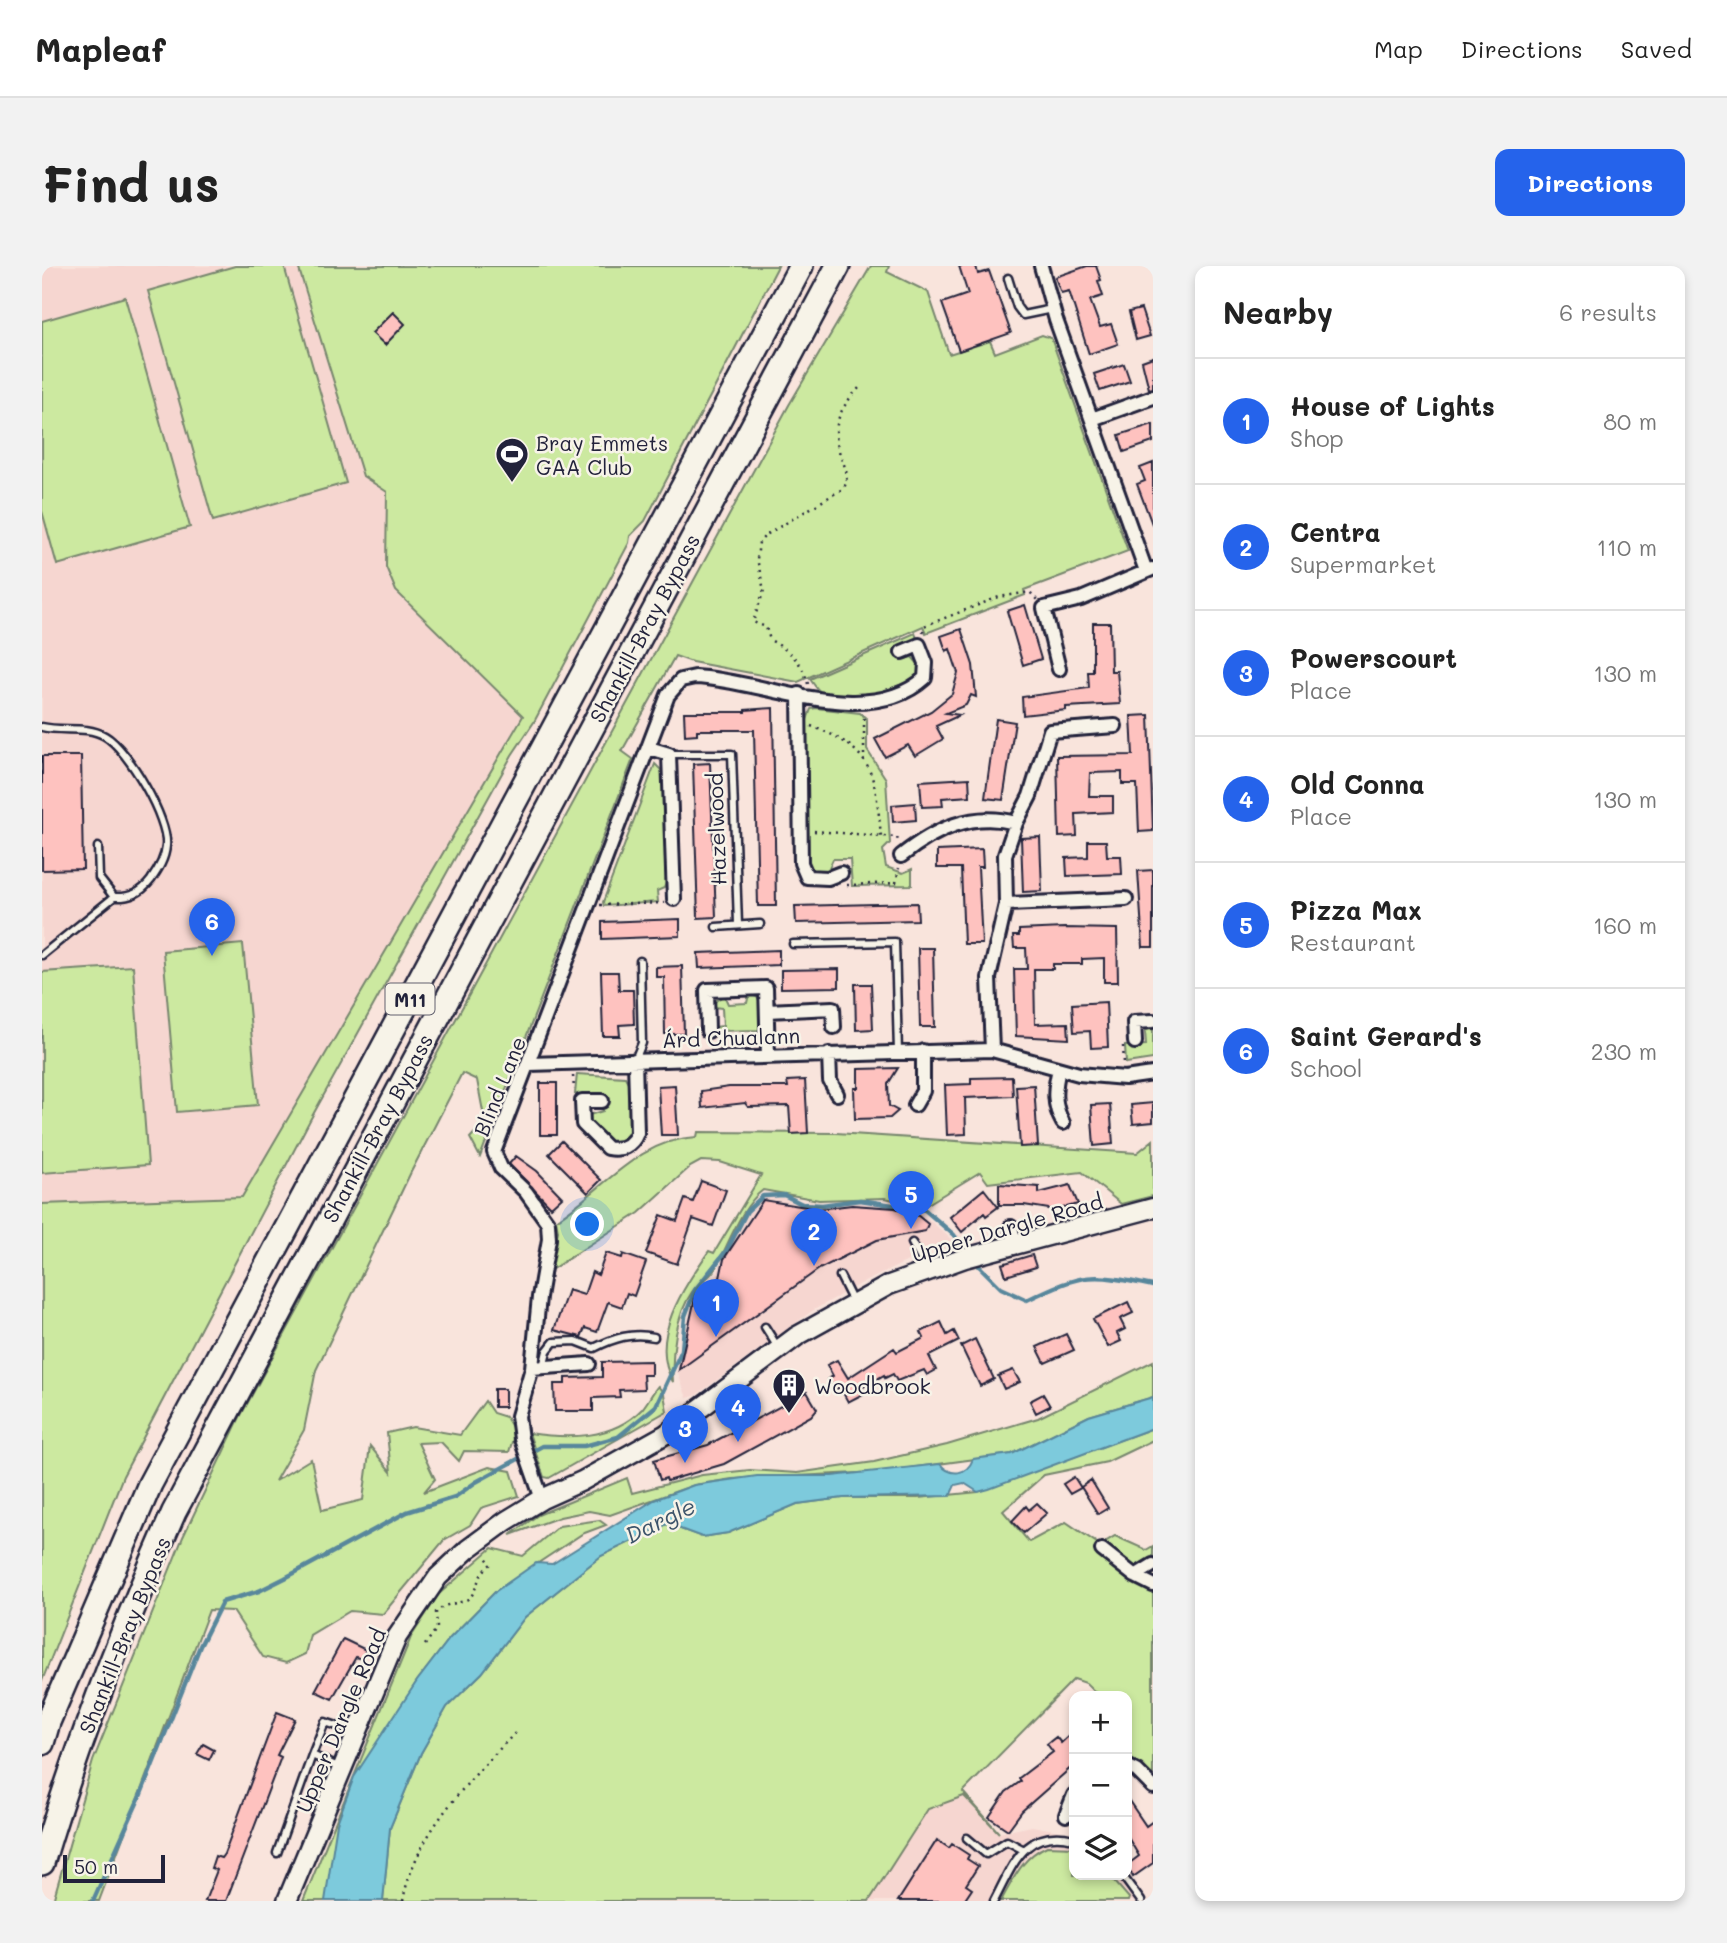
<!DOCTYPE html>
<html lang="en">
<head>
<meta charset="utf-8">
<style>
	:root { --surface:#fff; --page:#f2f2f2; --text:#222; --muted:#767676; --line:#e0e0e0; --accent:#2563eb }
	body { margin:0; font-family:Mali,sans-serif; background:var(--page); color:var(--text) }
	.controls { position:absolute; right:21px; bottom:21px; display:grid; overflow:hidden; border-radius:14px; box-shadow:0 4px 10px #0003 }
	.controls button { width:63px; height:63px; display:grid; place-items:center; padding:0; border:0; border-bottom:2px solid var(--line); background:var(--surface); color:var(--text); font:35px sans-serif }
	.scale { position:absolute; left:21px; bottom:18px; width:102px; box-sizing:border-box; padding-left:7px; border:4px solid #22223b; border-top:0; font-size:19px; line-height:24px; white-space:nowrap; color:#22223b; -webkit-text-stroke:5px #f7f3e8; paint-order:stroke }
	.you { position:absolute; left:546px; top:959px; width:24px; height:24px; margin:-18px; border:5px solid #fff; border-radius:50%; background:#1a73e8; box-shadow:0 0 0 10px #1a73e833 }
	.badge { display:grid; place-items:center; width:46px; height:46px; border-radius:50%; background:var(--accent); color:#fff; font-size:23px; font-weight:700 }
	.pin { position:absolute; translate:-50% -58px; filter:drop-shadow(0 2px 4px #0008) }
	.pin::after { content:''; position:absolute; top:37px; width:24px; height:21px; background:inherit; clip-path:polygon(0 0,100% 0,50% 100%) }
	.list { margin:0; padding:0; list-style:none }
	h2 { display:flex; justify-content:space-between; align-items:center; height:91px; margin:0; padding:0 28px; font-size:30px }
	h2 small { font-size:23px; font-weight:400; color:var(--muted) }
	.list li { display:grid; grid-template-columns:46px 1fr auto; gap:21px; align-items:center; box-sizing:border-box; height:126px; padding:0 28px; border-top:2px solid var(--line) }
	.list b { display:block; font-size:26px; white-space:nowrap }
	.list p { margin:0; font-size:23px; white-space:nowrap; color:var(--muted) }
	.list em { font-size:23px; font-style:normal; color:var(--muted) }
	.icon { flex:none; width:38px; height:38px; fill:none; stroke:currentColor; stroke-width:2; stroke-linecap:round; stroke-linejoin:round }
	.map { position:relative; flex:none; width:1111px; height:1635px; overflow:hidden; border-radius:14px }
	header { display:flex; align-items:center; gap:42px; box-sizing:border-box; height:98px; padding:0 35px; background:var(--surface); border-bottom:2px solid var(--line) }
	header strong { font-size:33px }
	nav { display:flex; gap:38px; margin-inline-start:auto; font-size:24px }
	.intro { display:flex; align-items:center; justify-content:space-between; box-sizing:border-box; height:168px; padding:0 42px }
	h1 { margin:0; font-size:49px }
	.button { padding:18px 32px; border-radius:14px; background:var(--accent); color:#fff; font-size:24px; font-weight:700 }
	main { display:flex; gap:42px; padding:0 42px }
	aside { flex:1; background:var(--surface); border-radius:14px; box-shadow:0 4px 10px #0003 }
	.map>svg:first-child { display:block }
</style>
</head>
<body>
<header>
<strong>Mapleaf</strong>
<nav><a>Map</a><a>Directions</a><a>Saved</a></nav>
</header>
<div class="intro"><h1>Find us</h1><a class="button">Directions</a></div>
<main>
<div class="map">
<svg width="1111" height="1635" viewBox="0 0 1111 1635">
	<rect width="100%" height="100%" fill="#f9e4dc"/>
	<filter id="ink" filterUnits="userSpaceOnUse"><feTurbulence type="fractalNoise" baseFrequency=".0143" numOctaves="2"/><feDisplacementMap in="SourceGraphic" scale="14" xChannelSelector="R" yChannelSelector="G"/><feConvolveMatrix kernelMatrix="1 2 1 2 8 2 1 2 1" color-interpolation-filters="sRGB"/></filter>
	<g filter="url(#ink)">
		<path fill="#f6d6d0" d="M0,0h256l65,210 24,16 -1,74 10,25 127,125 -281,481 -200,7z
			M721,929l56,9 36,-4 42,3 21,7 33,29 7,-4 7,5 -49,17 -60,29 -44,25 -117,85 -8,2 -10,-27 18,-78 21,-15 8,-25 18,-33z
			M922,1530l35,37 33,-7 28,5 14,8v36h44l23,26h-272l59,-92z"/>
		<path fill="#cce9a0" stroke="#77866e" stroke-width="2" d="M193,0h49l62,217 -133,38 -65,-230z
			M256,0h480l-133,255 -15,15 -1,7 -95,179 -22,33 -202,365 -187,356 -81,205v-477l200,-7 281,-481 -127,-125 -10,-24 1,-75 -24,-16z
			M829,0h18l-2,6 41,20 21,62 41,-13 5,12 47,-18 9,3 77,213 -104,39 1,5 -99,38 -3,-7 -125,56 -106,-20 -17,-6 -53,95 11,8 -153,398 -10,-19 15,-16 -8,-42 -15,-7 -51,99 -95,198 -12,60 -29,51 36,-22 11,51 41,-10 7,-54 21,26 -4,-39 26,-6 47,8 25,-34 8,12 13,4 9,15 -6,20 -45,-1 -5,10 -18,-19 -23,1 17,36 -11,13 65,-25 22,4 8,25 -38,12 -11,17 -26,15 -61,74 -33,-3 -40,24 -5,19 -19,9 -23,-6 -30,-46 -24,-1 -110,291h-46l40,-140 90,-224 57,-120 549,-1012z
			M83,31l65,230 -133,38 -15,-54v-190z
			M873,367l2,5 -19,9 3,13 11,-3 8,9 -3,12c-25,11 -69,30 -96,14 -4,-2 -8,-9 -11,-13z
			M774,442l44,5 7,6v31l19,29 4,64 -7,7 3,17 17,6 9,-4v16l-60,1 -2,-27h-17l-5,11h-18l-3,-6 -4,-144h4l4,-11z
			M613,498l6,6 4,14 2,97 -3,7 -7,3 1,11 -54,4 -1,-4z
			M201,678l15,161 -81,7 -14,-161z
			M91,700l15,199 -106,8v-201z
			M682,729l4,9 19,-1 2,-9 8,3 4,8v25l-47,1 1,-4 8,-1 -1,-18 -8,-1 -1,-4z
			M1111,761v32l-27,4 -1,-17 21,-1 -1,-14z
			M535,808l48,3 5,9 -1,56 -18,4 -23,-22 1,-9 14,-4v-18l-28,1z
			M656,866l138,1 301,20 16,-13v56l-32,8 -39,-32 -94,11 -8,-11 -57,35 -38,-9 -66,2 -56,-10c-22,16 -35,56 -48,79 -5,9 -17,14 -23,23 -16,23 -21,62 -19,90 -25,-44 11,-95 36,-131l5,2 47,-78 -41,-13 -19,-1 -11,6 -51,46 -90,58 9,-40 -2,-11c46,-29 82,-81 141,-83z
			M1111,1095v36l-64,19 -77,38 -133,18 -147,7 -38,6 -84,30 -21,-4 -29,6 -50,18 28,-20 89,-37 5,15 70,-18 48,-5 47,3 77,-11 73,-17 91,-27z
			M616,1120l6,8 3,17 -118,67 -5,-1 -15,-44c39,6 83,7 113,-24 6,-7 10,-16 16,-23z
			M1111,1162v12l-46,22 -63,13 -41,36 26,31 37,-20 34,23 15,-9 31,14 7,-4v235l-26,-24v-61h-28l-13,-13 -12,-4 -111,113 36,41 -35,-37 -36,13 -59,92h-486l7,-73 31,-75 26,-46 35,-34 43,-56 76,-61 66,-32 35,13 26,-4 69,-29 46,-6h75l60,-6z
			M557,1254l7,5 -24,9 -86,57 -46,47 -33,43 -17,28 -51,192h-46l108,-264 28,-43 53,-46 31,8 36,-30z
			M1005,1580l27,1v28h35l20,23 -1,3h-127c13,-23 21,-44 46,-55z"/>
		<path fill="#7dcadc" stroke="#59879c" stroke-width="2" d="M1111,1131v31l-164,61 -11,3 -14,-9 -9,2 -5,11 -107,2 -46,6 -69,29 -26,4 -35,-13 -66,32 -76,61 -43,56 -35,34 -26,46 -31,75 -7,73h-58l12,-78 17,-46 63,-96 33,-43 46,-47 40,-28 16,1 102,-64 40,-15 63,-9h75l108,-12c11,13 27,11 33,-5l39,-5 77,-38z"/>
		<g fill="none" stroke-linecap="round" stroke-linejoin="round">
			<path stroke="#59879c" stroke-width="4.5" d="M932,995l27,27 26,12c58,-28 64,-27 126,-14
				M51,1635l48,-107 59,-148 22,-44 37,-11 26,-13 122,-66 48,-15 21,-15 66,-36h42l34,-9 38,-31 26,-56 3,-34 10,-26 32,-40 20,-39 16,-15 21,-1 18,9 20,1 38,-5 65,10 29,25 13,17"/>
		</g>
		<path fill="#fec2bf" stroke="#22223b" stroke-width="2" d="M917,0h17l2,8 11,-3 22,62 -52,18 -17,-48 26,-9z
			M1045,0h9l5,14 -3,1 5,15 -13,4 10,27 11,-3 7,20 -29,10 -20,-63 -8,2 -6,-16z
			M1099,43l9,27 -14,4 -7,-28z
			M351,46l12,12 -20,21 -13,-12z
			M1111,91v31l-4,1 -7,-28z
			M1082,98l6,17 -30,10 -6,-17z
			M1111,158v18l-29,10 -5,-17z
			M1111,197v61h-1l-15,-40 8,-3 -5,-13z
			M983,339l16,54 -18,6 -16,-54z
			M1051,357h17l1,48h6l3,33 -54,3v3l-43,5 -1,-18 67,-9 -1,-16h5z
			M919,363l12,36 3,32 -5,-2 -5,10 -20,8 14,2 -24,11 7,13 -28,17 -7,-11 -23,12 -10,-18 56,-28 21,-17 6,-21 -8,-24 -4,2 -5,-15z
			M731,442l3,198h-18l-4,-176h-57v4l-12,1 -1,-23h61v-2z
			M1107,449l4,116 -14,1 -2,-48h-15v-12l-32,1 -1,23h24v16l-37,2 1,22 -18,1 -2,-81 76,-1 -2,-39z
			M954,453l19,3 -12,78 -18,-2z
			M0,490h39l2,113 -41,1z
			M668,497l6,154 -18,1 -5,-154z
			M927,512l1,18 -28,2 1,8 -21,1 -2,-26z
			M873,537l1,17 -23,2 -1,-17z
			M998,571l2,54 -19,1 -2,-54z
			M1046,575h18l1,15h14l1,18 -55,2 -1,-18 22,-1z
			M940,583l1,18h-5l4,77h-18l-3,-76h-24v-17z
			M1111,604v77h-10l-5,-76z
			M875,637l1,17 -122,3 -1,-17z
			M638,653v17l-78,3v-17z
			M1022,662l53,1 1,53h-14v-24l-22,1v5h-29v5h-19l1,55 33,-1 1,16 -53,-3 -2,-67h13l-1,-21h-12l-1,-12h6v-6z
			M876,682h15l2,79h-15z
			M737,684v15l-80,3 -1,-15z
			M640,700l2,68h-19l-1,-57h-8v-10z
			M797,703v18l-58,1v-18z
			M559,706h17l1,18h14l1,34 -15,1 1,11h-17z
			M813,718h16l2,45 -17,1z
			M1064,736l2,45 -17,1 -1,-17 -16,1 -2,-28z
			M856,802l-10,16 1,22 9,5 -8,7 -35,1 -1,-31h4v-19z
			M970,811l1,19 -48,2 1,36 -19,1 -2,-50 26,-1v-6z
			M763,814l3,53 -17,1 -2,-28 -41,1 -3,-4 -43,5 -1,-17 28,-4h59l-1,-6z
			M498,817h17v52h-17z
			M633,819l3,50h-17l-3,-49z
			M992,819l4,61 -18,1 -4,-61z
			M1111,837v19l-20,2 -2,-19z
			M1068,838l3,40 -19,2 -3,-41z
			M520,875l39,39 -13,13 -39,-39z
			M474,890l21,15 25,26 -11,10 -42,-43z
			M659,915l25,9 -13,36 -20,-7 -16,45 -31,-11 15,-38 16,6 8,-22 8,3z
			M957,918l40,3v6l31,-8 8,19 -23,6 -31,-5h-25z
			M942,923l14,18 -12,9 -2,-3 -22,19 -12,-15z
			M721,934l55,9 34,-4 43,3 22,7 11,9 -3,7 -48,9 -58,29 -140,101 17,-76 24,-16 4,-19z
			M564,987l16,5 1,-4 23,8 -12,34 -7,-3 -5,14 -14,-5 -11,30 -12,-4 -4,9 -27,-7 14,-40 16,5 8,-23 6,3z
			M990,989l4,12 -30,9 -4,-12z
			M1086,1036l5,11 -13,6 5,10 -8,4 4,8 -13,6 -15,-28z
			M899,1056l6,13 7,-4 5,10 -30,15 7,14 -9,5 -3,-5 -27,11 -4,-7 -8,4 -1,-3 -24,14 3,5 -15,8 -8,-15 -6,3 -6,-11 5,-3 -6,-11 10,-5 11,18 46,-30 3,4 27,-14 -3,-6z
			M1024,1068l8,16 -29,13 -8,-16z
			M933,1073l19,40 -14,7 -19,-40z
			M609,1095v14h-8l1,14 -25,1 1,7 -27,1v13h-38l-1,-27h11v-6l37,-1v-15z
			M971,1104l7,12 -16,7 -6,-13z
			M452,1123h11v18h-11z
			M765,1126l10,17 -6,7 -87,48 -57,17 -1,-3 -6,2 -6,-20 54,-15z
			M1001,1128l7,12 -14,7 -6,-12z
			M1032,1211l7,11 -11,6 -7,-10z
			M1049,1214l17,28 -10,6 -17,-27z
			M995,1237l10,10 -23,20 -12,-12 14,-15 3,4z
			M301,1373l23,11 -5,9 -5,-2 -24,42 -17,-8z
			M235,1446l18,7 -18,36 4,2 -37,97 -18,47h-21l12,-31 -6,-2 4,-12 6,2 3,-4z
			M1032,1465v34l-52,46 -14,19 -19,-13 17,-25 15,-11 -2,-3 34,-26 -6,-8 9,-7 5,6z
			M161,1478l11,6 -5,10 -12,-6z
			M1085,1532l19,28 7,-5v42l-20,14 -6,-12 12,-9 -12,-20z
			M895,1574l12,8 3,-4 17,11 -2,4 11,7 -12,19 6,4 -8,12h-66z"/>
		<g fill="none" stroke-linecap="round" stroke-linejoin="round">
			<defs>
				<path id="service" d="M966,12l9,29 6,8 29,-6
					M0,461c21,5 44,-2 63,9 23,13 64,84 61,110 -1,13 -8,24 -15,34 -10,13 -21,18 -37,17l-72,58
					M628,488h62l6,170
					M56,581l1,31 15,19
					M674,661l44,-3
					M751,678l102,-2 3,110
					M593,794l7,-17 -2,-82
					M870,977l14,25
					M798,1010l13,26
					M723,1061l12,19
					M501,1101l4,-16 7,-9 22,-1 18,7c20,-10 38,-16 60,-11
					M270,1489l13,-33 30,10
					M925,1572l19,16 21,-13 17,9
					M235,1587l35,-98 28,13
					M1080,1609l19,26
					M952,1635c19,-36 30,-74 80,-62"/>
				<path id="minor" d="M999,0l15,54 90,251
					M1050,153l61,-22
					M1017,403l-15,-61 37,-9 71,-30
					M757,428l2,169 6,14 21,1 13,-5
					M607,482l20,6 5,145
					M859,590c34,-27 71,-45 115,-33
					M964,638l120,-5
					M725,745l66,-3 1,19
					M666,765l-1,-41 59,-2 2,68
					M1093,776l-1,-20 19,-1
					M950,784l-3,-72 17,-74 -1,-49 11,-32 14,-27 20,-65 65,-5
					M787,788l1,27 7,13
					M487,798l463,-14 87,24 46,4 28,-4
					M1017,803c-5,20 -6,36 4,54
					M560,835h-20l1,23 24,24c14,3 25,-2 30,-15l-2,-73
					M873,839l8,-14v-40
					M969,961l5,18
					M490,1102l57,-4
					M500,1233l-21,-60 -3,-23 14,-48 7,-71 10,-58 -1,-16 -22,-31 -25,-24 -7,-16 174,-457 13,-15 14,-3c68,3 172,54 230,1l1,-15 -7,-18 -17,7
					M1060,1284l33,26 18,-11
					M1093,1310l18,9
					M1085,1500l10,5 16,16
					M1024,1549l8,-20"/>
				<path id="secondary" d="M245,1635l110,-264 41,-60 30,-28 38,-28 36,-22 40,-18 84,-47 131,-98 92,-51 76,-27 188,-50"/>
				<path id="motorway" d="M0,1477l6,-21 102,-238 651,-1218
					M0,1597c36,-121 81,-236 132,-351l664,-1246"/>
			</defs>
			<use href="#service" stroke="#22223b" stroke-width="11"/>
			<use href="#minor" stroke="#22223b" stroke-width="18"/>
			<use href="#secondary" stroke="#22223b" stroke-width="23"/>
			<use href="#motorway" stroke="#22223b" stroke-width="28"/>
			<path stroke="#22223b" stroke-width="2.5" stroke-dasharray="2 5" stroke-linecap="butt" d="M881,366l1,-6 75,-29 31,-5 7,8
				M766,418c-6,-23 -18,-33 -38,-44l-4,-13 -13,-5 11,-32 -7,-31 2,-17 7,-7 78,-47c7,-16 -1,-22 -5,-37 -9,-28 4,-47 23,-66
				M769,460c63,23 64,48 70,110
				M822,489v-42
				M772,565l83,6 1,4
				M805,619l49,-2 3,-15
				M558,639l64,-2
				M1081,780l1,18
				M531,810l1,14
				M383,1379l12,-17 -1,-16c11,-10 19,-7 30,-12 12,-5 9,-25 25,-36l-7,-9
				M361,1635c12,-68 66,-120 112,-168"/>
			<use href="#service" stroke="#f7f3e8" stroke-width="6"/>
			<use href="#minor" stroke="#f7f3e8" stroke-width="12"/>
			<use href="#secondary" stroke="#f7f3e8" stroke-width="18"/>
			<use href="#motorway" stroke="#f7f3e8" stroke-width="23"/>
		</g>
	</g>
	<defs>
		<symbol id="stadium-pin" viewBox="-11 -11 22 30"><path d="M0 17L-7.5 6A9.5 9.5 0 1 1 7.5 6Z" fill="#22223b" stroke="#f7f3e8"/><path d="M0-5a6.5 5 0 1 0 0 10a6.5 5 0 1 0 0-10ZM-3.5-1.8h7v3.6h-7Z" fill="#fff"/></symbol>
		<symbol id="building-pin" viewBox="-11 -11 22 30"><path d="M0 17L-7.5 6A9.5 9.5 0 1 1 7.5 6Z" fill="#22223b" stroke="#f7f3e8"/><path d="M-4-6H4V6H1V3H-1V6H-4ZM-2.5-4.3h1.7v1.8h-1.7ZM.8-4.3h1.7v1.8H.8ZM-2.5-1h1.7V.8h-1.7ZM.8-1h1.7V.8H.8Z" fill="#fff"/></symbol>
	</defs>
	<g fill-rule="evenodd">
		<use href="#stadium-pin" x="451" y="169" width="38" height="52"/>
		<use href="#building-pin" x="728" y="1100" width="38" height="52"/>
	</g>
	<g text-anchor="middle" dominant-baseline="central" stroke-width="5" stroke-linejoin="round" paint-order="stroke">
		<rect fill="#f7f3e8" stroke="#62616f" stroke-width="2" x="343.5" y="717.5" width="49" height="31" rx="5"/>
		<g font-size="19" font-weight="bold" fill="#22223b">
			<text x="368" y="733">M11</text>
		</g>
		<g font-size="21" fill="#22223b" stroke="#f7f3e8" text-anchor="start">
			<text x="494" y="176">Bray Emmets<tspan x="494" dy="24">GAA Club</tspan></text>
			<text x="772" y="1119">Woodbrook</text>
		</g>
		<g font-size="21" fill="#22223b" stroke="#f7f3e8">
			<text transform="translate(602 362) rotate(-62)">Shankill-Bray Bypass</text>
			<text transform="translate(674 563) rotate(-92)">Hazelwood</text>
			<text transform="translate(689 771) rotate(-2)">Árd Chualann</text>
			<text transform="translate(457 820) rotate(-68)">Blind Lane</text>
			<text transform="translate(335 862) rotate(-62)">Shankill-Bray Bypass</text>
			<text transform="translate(965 961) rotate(-16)">Upper Dargle Road</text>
			<text transform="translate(82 1369) rotate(-68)">Shankill-Bray Bypass</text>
			<text transform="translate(298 1454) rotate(-67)">Upper Dargle Road</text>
		</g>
		<g font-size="23" font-style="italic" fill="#3d546b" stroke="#f7f3e8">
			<text transform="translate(618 1254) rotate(-26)">Dargle</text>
		</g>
	</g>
</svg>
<div class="controls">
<button>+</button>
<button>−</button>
<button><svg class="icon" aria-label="layers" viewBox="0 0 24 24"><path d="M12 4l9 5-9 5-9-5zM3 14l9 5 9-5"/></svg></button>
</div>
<div class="scale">50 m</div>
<div class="you"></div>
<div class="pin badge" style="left:674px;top:1071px">1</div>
<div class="pin badge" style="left:772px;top:1000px">2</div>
<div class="pin badge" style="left:643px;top:1197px">3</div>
<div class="pin badge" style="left:696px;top:1176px">4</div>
<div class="pin badge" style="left:869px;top:963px">5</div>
<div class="pin badge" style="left:170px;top:690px">6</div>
</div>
<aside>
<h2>Nearby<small>6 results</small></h2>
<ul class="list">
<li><span class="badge">1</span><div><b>House of Lights</b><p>Shop</p></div><em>80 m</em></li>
<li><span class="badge">2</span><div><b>Centra</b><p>Supermarket</p></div><em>110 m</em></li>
<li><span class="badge">3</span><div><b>Powerscourt</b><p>Place</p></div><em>130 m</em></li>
<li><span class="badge">4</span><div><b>Old Conna</b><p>Place</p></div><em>130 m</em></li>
<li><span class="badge">5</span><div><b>Pizza Max</b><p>Restaurant</p></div><em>160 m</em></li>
<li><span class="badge">6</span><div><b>Saint Gerard's</b><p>School</p></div><em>230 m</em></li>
</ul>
</aside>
</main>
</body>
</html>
